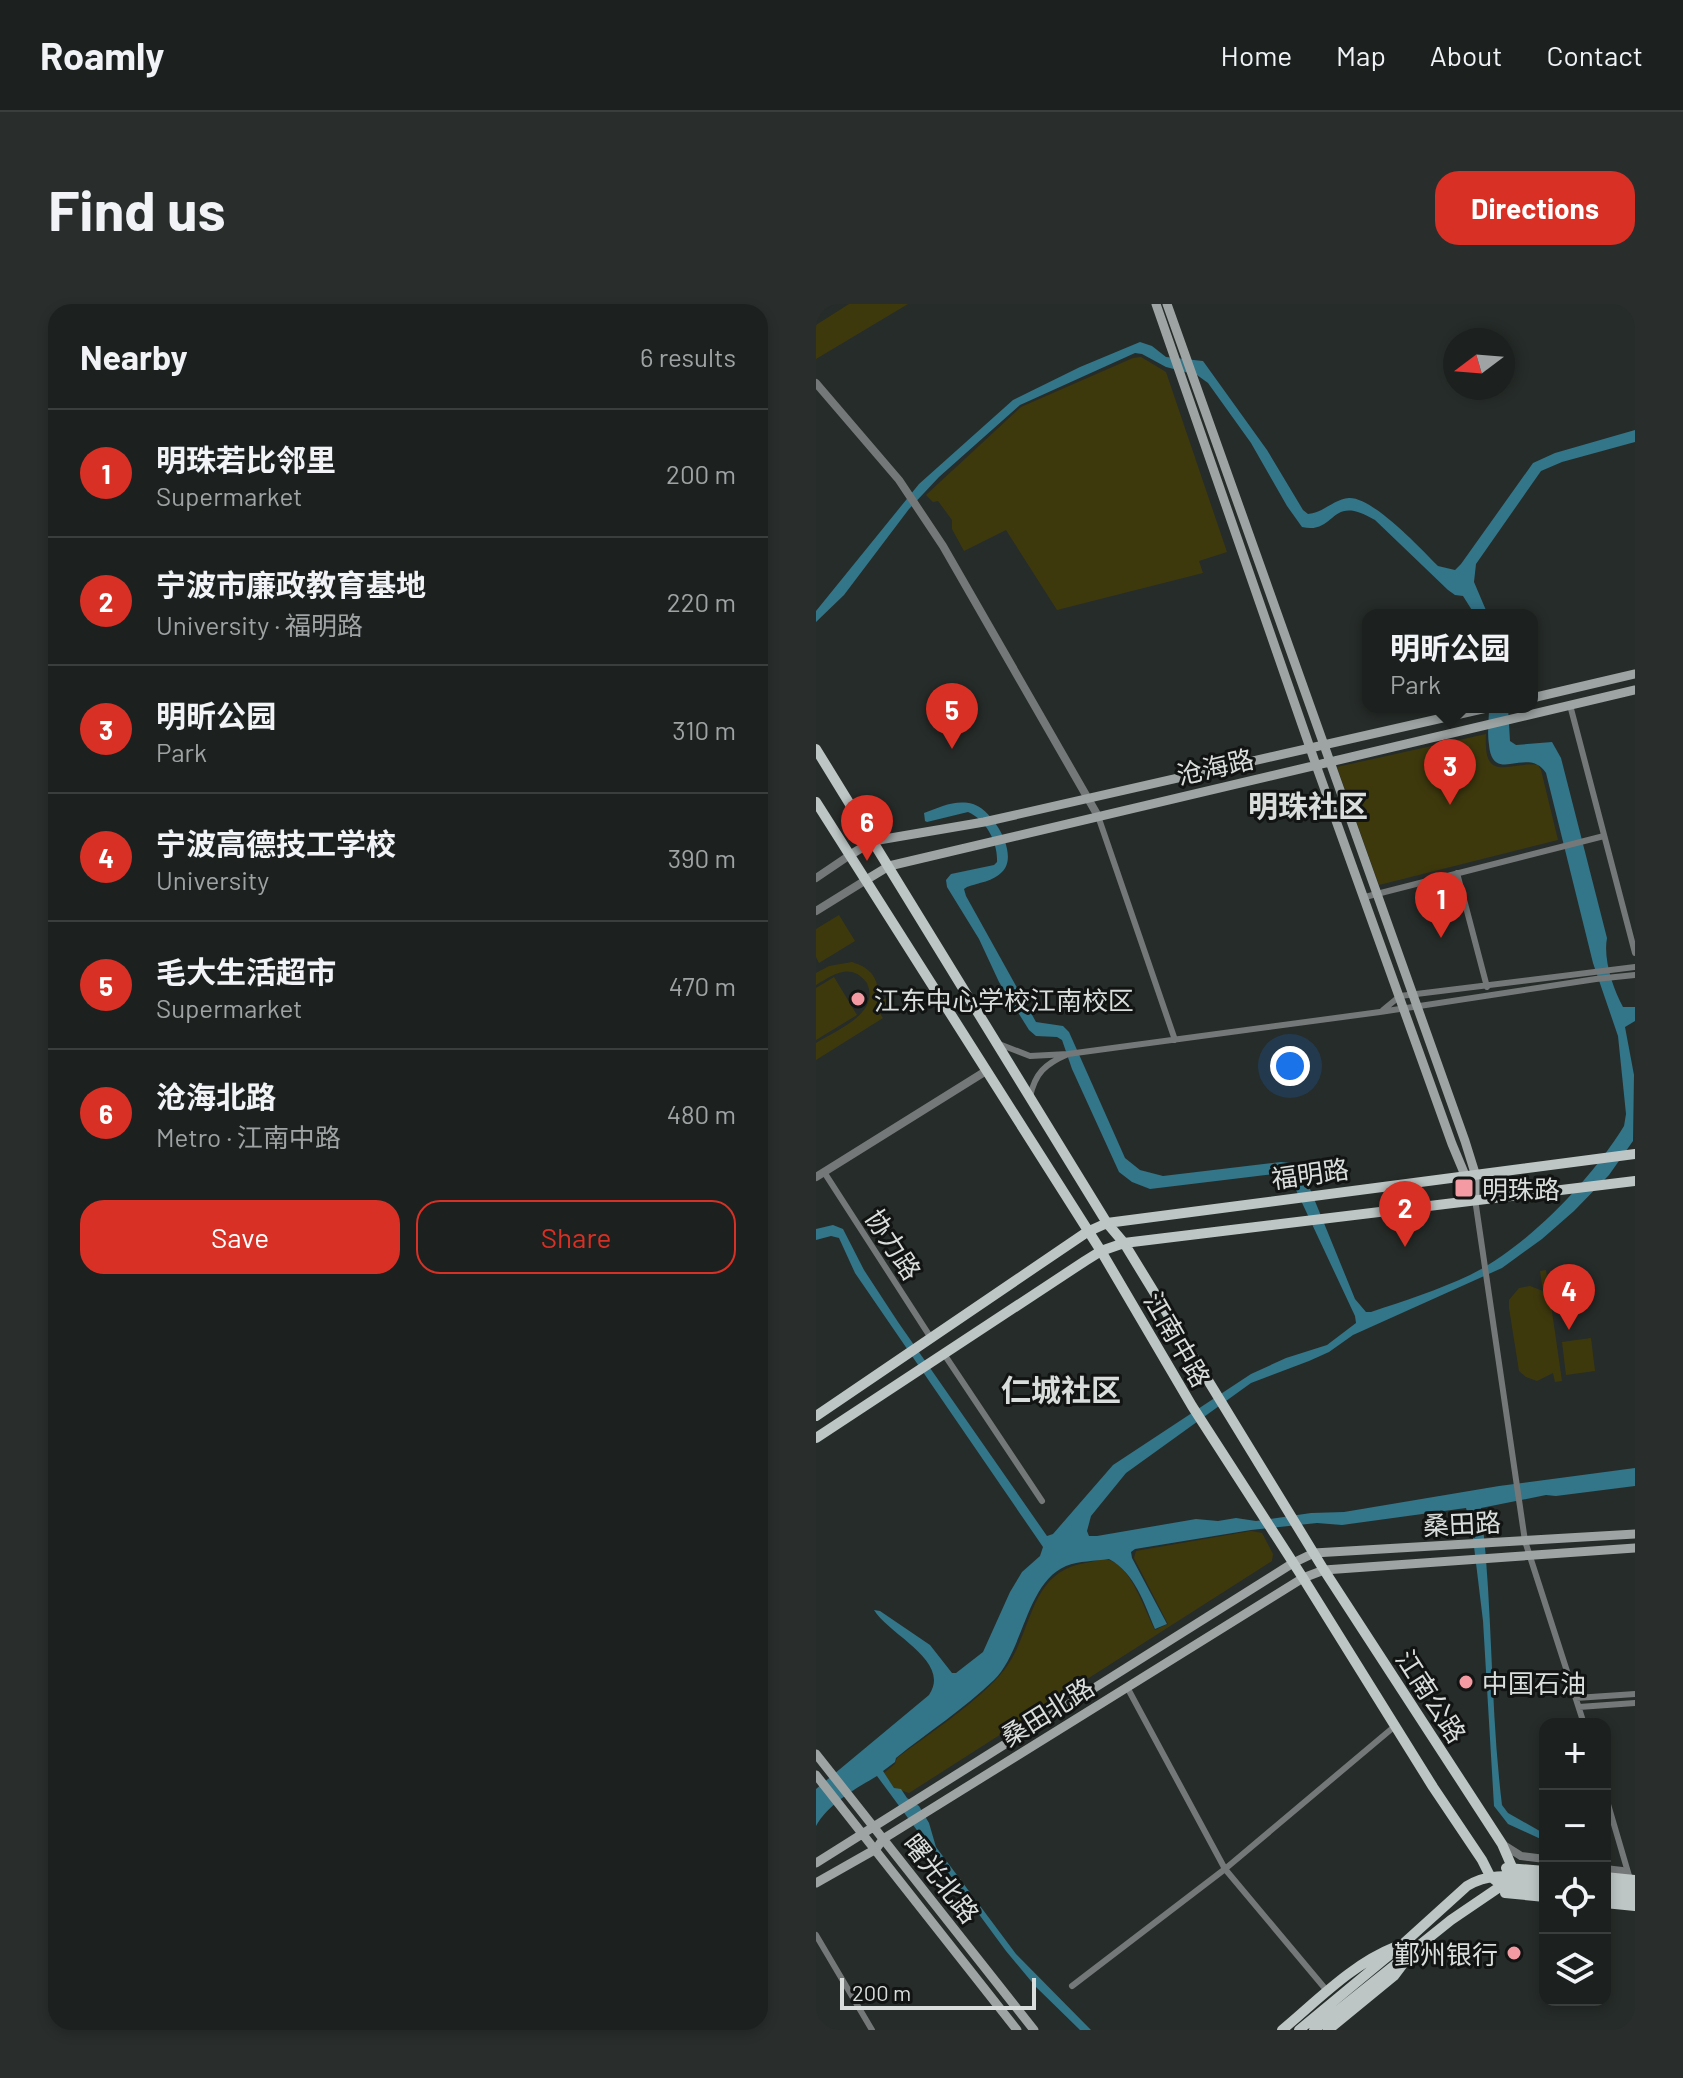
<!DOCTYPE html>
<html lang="en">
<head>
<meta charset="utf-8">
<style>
	:root { --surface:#1c211f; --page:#292e2c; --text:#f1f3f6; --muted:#a0a3a4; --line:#3a3e3d; --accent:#d93025 }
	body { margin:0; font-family:Barlow,"Noto Sans SC",sans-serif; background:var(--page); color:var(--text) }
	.controls { position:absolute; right:24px; bottom:24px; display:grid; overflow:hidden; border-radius:16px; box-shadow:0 4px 12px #0003 }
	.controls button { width:72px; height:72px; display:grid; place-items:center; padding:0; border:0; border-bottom:2px solid var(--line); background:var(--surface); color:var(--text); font:40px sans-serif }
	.compass { position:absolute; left:627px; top:24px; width:72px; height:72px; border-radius:50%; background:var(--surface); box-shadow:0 4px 12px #0003; rotate:254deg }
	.scale { position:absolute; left:24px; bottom:20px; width:196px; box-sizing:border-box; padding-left:8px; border:4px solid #d9dddb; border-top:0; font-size:22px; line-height:28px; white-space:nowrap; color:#d9dddb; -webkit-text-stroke:6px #111412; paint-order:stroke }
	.you { position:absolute; left:474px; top:762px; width:28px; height:28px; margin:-20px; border:6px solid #fff; border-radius:50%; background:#1a73e8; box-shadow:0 0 0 12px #1a73e833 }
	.badge { display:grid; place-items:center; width:52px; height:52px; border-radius:50%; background:var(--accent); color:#fff; font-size:26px; font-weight:700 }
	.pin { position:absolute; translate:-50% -66px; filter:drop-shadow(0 2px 4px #0008) }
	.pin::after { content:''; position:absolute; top:42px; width:28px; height:24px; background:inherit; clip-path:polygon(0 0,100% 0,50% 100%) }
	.popup { position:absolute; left:546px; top:305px; width:176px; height:104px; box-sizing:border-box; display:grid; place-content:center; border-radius:16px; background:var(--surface); filter:drop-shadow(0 2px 6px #0005); font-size:26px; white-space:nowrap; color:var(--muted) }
	.popup b { font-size:30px; color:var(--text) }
	.popup::after { content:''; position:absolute; left:50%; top:100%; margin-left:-16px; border:16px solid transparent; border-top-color:var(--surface) }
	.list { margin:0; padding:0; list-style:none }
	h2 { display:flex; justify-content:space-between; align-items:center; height:104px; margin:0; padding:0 32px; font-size:34px }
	h2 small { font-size:26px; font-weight:400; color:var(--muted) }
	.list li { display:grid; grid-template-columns:52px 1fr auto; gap:24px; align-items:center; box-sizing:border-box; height:128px; padding:0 32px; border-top:2px solid var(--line) }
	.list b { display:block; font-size:30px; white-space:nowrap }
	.list p { margin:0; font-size:26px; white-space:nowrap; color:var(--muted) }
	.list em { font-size:26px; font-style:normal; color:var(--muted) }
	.actions { display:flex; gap:16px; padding:24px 32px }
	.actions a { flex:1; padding:18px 0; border:2px solid var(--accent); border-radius:24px; text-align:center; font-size:28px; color:var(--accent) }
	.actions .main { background:var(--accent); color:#fff }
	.icon { flex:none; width:44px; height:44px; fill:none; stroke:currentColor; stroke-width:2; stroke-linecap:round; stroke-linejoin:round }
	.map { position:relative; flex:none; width:819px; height:1726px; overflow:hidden; border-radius:24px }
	header { display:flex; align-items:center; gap:48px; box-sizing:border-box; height:112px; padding:0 40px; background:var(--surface); border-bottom:2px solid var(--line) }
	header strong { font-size:38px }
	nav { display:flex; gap:44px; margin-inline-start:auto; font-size:28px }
	.intro { display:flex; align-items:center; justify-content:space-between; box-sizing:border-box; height:192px; padding:0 48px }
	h1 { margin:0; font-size:56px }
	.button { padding:20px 36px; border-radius:24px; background:var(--accent); color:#fff; font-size:28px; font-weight:700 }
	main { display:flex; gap:48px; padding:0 48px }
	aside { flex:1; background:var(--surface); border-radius:24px; box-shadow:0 4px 12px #0003 }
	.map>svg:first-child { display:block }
</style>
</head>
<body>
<header>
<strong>Roamly</strong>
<nav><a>Home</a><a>Map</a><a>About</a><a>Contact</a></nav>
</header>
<div class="intro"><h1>Find us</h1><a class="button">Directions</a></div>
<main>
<aside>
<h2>Nearby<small>6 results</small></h2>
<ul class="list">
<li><span class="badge">1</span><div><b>明珠若比邻里</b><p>Supermarket</p></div><em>200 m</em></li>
<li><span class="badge">2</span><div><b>宁波市廉政教育基地</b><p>University · 福明路</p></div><em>220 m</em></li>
<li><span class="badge">3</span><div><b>明昕公园</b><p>Park</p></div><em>310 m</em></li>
<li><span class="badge">4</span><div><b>宁波高德技工学校</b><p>University</p></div><em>390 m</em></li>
<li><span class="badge">5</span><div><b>毛大生活超市</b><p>Supermarket</p></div><em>470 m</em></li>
<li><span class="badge">6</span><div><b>沧海北路</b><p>Metro · 江南中路</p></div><em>480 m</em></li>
</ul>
<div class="actions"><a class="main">Save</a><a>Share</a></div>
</aside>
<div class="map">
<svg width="819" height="1726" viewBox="0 0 819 1726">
	<rect width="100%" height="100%" fill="#262c29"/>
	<path fill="#3e390d" d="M33,0h59l-92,55v-34z
		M325,53l25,15 61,180 -28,9 4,12 -146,37 -51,-80 -42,21 -12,-22v-9l-14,-19 -5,1 -7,-7 95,-88 112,-49z
		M670,430c-3,51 23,27 52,31l3,5 17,70 -179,45 -42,-118z
		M23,611l16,26 -36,22 -3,-6v-28z
		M36,658c21,6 29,20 25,41l11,-6 4,7 -13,8 4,6 -67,42v-17c22,-14 64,-29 51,-60 -16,-21 -33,-9 -51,2v-12l13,-7z
		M18,673l23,38 -41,25v-52z
		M730,966l16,111 -7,1 -2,-9 -16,8 -11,-4 -7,-6 -10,-63v-8l10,-12 11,-2 13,5 -3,-20z
		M775,1034l4,33 -29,4 -4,-33z
		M435,1227l11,2 11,21 -1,7 -363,232 -15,-5 -10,-15 11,-9 2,-6c33,-25 84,-58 108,-89 29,-38 23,-96 80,-106 7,-1 18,-5 24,-3 23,7 36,52 46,70l13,-6 -34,-66 2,-7z"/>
	<path fill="#337589" d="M324,38l12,4 14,11 37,4 64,89 36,60 5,4c15,-1 26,-15 41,-16 24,-1 72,51 89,68l17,4 6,-6 72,-101 22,-10 80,-23v12l-73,20 -21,9 -65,93 -2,18 14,33h-13l-12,-19 -8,-1 -7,-5 -73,-70c-46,-28 -38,15 -73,7l-15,-21 -36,-63 -43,-60 -11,-8 -31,-8 -24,-13 -7,-1 -115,52 -81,72 -30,32 -65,86 -28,27v-11l103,-127 94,-84 67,-33z
		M673,403h19l2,34 6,4 36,-3 9,16 46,180c-4,21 6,51 16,69h12v14l-10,6 9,48 -1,66 -24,34 -35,36 -32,28 -40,29 -149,67 -24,17 -20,9 -58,22 -125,90 -35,43 -4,15 2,5h8l99,-17 22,2 18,-3 20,3 55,-8 33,-1 155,-26 136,-18v18l-79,10 -10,-1 -65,13c12,99 9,199 21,297l6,8 37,21v7l-37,-17 -14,-18 -11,-185 -11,-91 -6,-22 -124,17 -25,-2 -66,7 -116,19 -4,3 1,6 35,66 -12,5c-11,-26 -20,-56 -46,-70 -14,2 -30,2 -43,7 -40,17 -42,84 -72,114 -30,29 -66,52 -98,78l-1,4 -12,9 11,17 7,1 6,9 12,8 10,17 7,24 80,107 75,76h-11l-44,-43 -30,-36 -129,-175c-22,13 -49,28 -61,50v-37l113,-94c23,-34 -40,-60 -55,-85l6,1 50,34 22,28h4l27,-21 27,-60 12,-20 18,-16 3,-9 -188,-274 -16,-35 -8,-2 -15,4v-11l17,-4 10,4 21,41 34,52 149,214 6,-2 60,-69 138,-91 35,-16 41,-13 29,-22 -1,-7 -66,-141 -7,-2 -132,16 -18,-7 -13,-10 -47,-103 -10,-29 -5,-3 -21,-1 -7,-6 -30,-48 -20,-43 -32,-52 -1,-7 5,-6 43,-9 3,-3c1,-20 -11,-42 -29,-50l-41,10 -2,-1 -1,-8c16,-6 32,-14 49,-9 20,6 47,51 29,68 -8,9 -24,11 -35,15l-3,2 2,7 70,126 27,4 6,6 56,126 15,12 23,6 118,-14 9,1 8,5 10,16 47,115 11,13h5c33,-11 67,-22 99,-37 58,-29 120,-94 154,-149l2,-12 -8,-78 -25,-73 -47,-190c-18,-28 -53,13 -57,-28 -2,-12 0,-26 0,-38z"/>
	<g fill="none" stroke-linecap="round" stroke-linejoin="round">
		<path stroke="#747878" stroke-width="6" d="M754,401l65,248
			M282,512l77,224
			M641,569l30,114
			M549,593l239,-61
			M567,706l17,-14 235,-29
			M183,740l31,12 38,-2c-23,10 -33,19 -38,43
			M252,750l312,-42 216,-33 39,-4
			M8,868l107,166
			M659,895l50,342 59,183
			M128,1050l98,147
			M311,1383l98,182 103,123
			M760,1394l59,-4
			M763,1403l56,-4
			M789,1490l25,85
			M0,1631l56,95
			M256,1682l153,-117 170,-143"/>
		<path stroke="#747878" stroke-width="8" d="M0,79l83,97 44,66 155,270
			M0,574l34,-23
			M0,607l50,-31
			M0,873l170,-106
			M686,1540l19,12 24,3
			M789,1565l17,2 8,8"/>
		<path stroke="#9da4a3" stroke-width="9" d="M340,0l160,461 136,379 23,55
			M351,0l298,837 10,32v23
			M716,394l103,-24
			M34,551l23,-14 111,-19 507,-115
			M50,576l23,-14 746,-176
			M0,1450l218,276
			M0,1471l201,255
			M0,1559l477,-300 21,-10 321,-19
			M0,1579l60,-34 7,-10 420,-261 21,-8 311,-22"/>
		<path stroke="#bdc6c5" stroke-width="10" d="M0,445l291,474 17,20 200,327 178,274 10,23 -2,25
			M0,498l285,449 91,155 111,172 130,209 49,73 8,16 20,16
			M0,1112l271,-184 20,-9 528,-69
			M0,1134l269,-177 16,-10 23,-8 511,-62
			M690,1564l39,3
			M789,1573l30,3
			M789,1582l30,3
			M689,1589l40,4
			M789,1590l30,3
			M789,1599l30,3
			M466,1726c35,-29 70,-66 113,-83
			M483,1726l105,-87 63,-57c26,-16 50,-8 78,-6
			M498,1726l137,-110 50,-34 44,3
			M512,1726l66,-54 9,-12"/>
	</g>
	<g fill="#f49aa2" stroke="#111412" stroke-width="3">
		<circle cx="42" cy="695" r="8"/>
		<rect x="638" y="874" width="20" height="20" rx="4"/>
		<circle cx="650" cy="1378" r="8"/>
		<circle cx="698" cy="1649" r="8"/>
	</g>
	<g text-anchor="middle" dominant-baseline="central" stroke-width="6" stroke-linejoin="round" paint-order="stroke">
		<g font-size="26" fill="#d9dddb" stroke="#111412">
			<text transform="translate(399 462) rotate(-13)">沧海路</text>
			<text transform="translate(494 869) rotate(-8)">福明路</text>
			<text transform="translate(78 940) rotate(57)">协力路</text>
			<text transform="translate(362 1035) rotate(60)">江南中路</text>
			<text transform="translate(646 1219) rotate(-3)">桑田路</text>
			<text transform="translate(616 1392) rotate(57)">江南公路</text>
			<text transform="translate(231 1407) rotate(-32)">桑田北路</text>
			<text transform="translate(126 1574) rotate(52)">曙光北路</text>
		</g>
		<g font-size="26" fill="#d9dddb" stroke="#111412" text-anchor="start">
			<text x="58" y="695">江东中心学校江南校区</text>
			<text x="666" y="884">明珠路</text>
			<text x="666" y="1378">中国石油</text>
			<text x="682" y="1649" text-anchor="end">鄞州银行</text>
		</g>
		<g font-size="30" font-weight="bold" fill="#d9dddb" stroke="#111412">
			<text x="492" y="501">明珠社区</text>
			<text x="245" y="1085">仁城社区</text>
		</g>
	</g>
</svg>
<div class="controls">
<button>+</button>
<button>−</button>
<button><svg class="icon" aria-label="locate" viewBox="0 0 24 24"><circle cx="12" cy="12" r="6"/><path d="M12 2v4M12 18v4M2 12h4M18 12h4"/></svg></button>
<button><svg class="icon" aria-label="layers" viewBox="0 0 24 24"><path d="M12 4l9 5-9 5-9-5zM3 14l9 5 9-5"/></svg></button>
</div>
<svg class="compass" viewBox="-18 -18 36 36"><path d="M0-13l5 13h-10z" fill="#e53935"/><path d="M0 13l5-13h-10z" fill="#a0a3a4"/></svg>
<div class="scale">200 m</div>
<div class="you"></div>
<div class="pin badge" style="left:625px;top:634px">1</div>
<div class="pin badge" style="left:589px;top:943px">2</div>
<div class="pin badge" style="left:634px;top:501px">3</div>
<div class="popup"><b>明昕公园</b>Park</div>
<div class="pin badge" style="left:753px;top:1026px">4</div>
<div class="pin badge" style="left:136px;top:445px">5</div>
<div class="pin badge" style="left:51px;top:557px">6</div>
</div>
</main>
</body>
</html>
